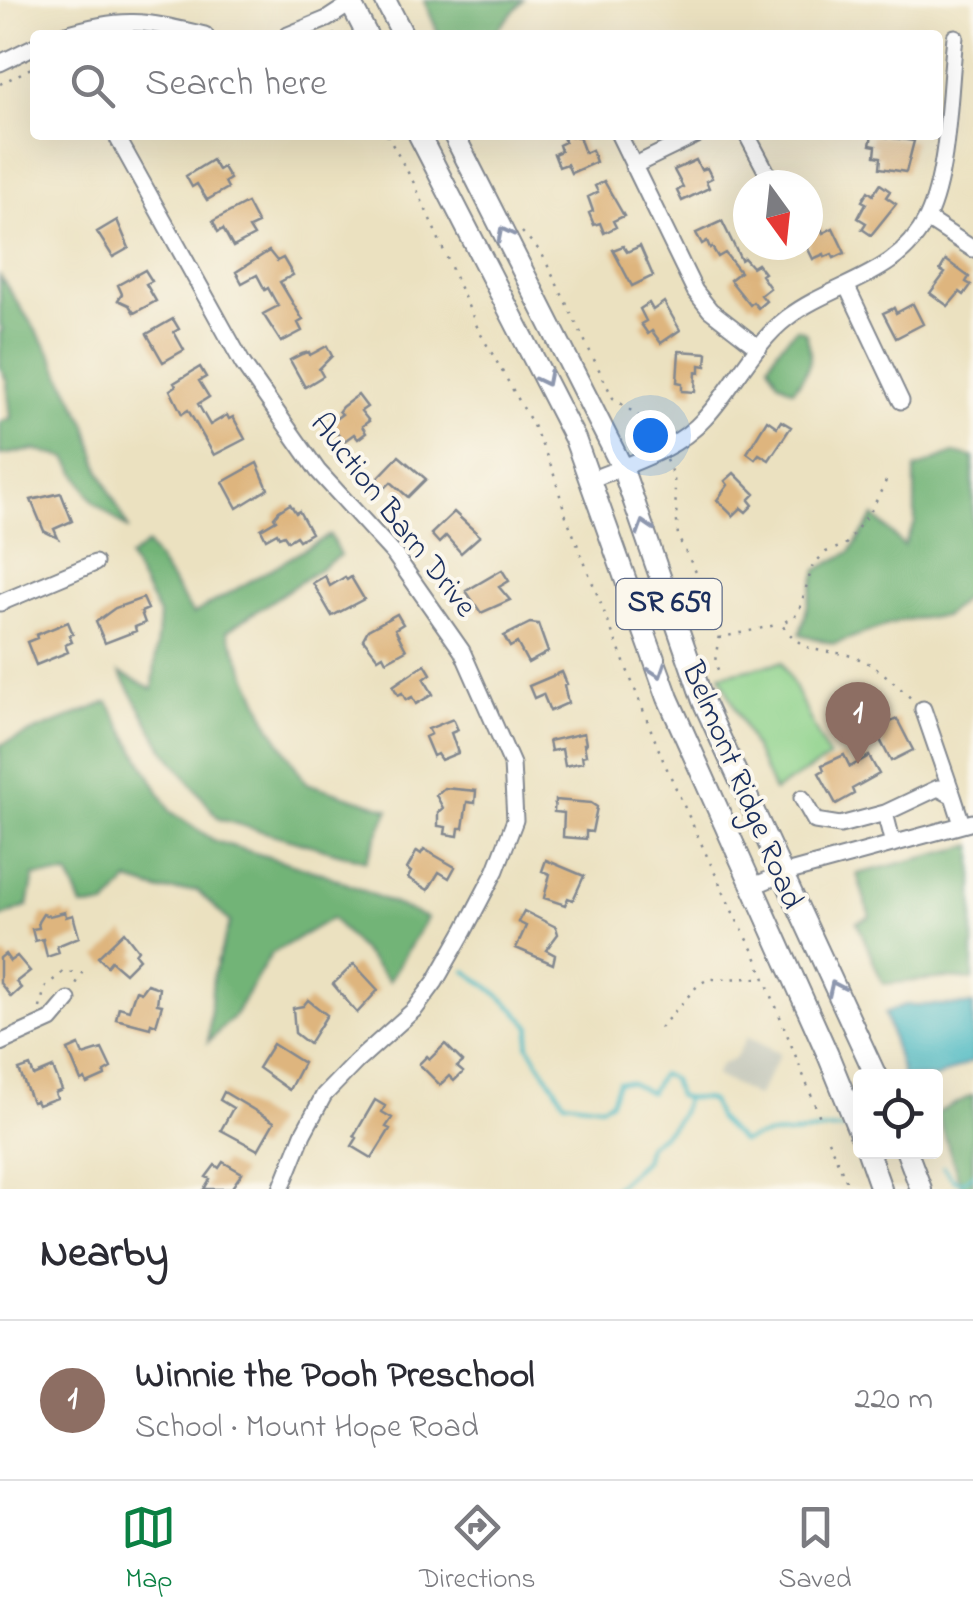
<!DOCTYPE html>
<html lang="en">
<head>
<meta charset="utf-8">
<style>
	:root { --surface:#fff; --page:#f2f2f3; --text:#2b2b33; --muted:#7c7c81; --line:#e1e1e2; --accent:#0b8043 }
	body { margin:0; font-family:"Indie Flower",sans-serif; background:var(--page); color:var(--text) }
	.controls { position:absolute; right:30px; bottom:30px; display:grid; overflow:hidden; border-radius:10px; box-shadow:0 10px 40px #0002 }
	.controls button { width:90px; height:90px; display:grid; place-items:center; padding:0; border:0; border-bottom:2px solid var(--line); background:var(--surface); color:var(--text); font:50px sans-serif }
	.compass { position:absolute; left:733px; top:170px; width:90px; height:90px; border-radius:50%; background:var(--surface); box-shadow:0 10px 40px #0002; rotate:165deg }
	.you { position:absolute; left:650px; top:435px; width:35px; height:35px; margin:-25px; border:8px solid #fff; border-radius:50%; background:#1a73e8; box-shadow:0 0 0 15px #1a73e833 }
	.badge { display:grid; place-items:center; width:65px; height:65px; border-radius:50%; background:var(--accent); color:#fff; font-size:32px; font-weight:700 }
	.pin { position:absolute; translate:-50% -82px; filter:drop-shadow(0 2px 5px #0008) }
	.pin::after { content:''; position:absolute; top:52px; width:35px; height:30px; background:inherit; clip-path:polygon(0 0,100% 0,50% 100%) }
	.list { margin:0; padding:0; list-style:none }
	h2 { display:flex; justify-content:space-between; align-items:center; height:130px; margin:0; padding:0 40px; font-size:42px }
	h2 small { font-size:32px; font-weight:400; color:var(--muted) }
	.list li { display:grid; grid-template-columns:65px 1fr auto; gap:30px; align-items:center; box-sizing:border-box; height:160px; padding:0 40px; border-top:2px solid var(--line) }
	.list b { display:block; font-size:38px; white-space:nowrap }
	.list p { margin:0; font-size:32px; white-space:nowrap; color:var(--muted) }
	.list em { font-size:32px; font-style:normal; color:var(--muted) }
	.icon { flex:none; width:55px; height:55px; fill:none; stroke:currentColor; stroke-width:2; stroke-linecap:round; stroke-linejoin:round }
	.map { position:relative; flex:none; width:973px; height:1189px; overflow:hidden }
	.search { position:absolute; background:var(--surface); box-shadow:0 10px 40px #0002; left:30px; right:30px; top:30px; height:110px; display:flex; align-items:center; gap:25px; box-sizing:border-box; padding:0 35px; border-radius:10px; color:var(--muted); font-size:38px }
	.sheet { height:290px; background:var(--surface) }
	nav { display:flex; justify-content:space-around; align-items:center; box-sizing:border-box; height:140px; border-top:2px solid var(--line); background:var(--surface); font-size:28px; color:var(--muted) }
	nav a { display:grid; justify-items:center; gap:5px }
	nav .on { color:var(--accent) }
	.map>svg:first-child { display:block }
</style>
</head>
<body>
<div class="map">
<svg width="973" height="1189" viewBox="0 0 973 1189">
	<rect width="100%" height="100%" fill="#fbf7ec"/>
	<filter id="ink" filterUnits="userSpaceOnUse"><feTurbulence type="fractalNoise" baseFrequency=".01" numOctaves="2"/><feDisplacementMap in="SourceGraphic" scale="20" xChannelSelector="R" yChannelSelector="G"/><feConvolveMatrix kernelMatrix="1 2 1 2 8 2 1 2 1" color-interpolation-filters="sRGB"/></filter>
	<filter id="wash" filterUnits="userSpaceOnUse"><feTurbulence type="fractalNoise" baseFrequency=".0048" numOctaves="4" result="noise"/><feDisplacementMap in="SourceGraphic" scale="40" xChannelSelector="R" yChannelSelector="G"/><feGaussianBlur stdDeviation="2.25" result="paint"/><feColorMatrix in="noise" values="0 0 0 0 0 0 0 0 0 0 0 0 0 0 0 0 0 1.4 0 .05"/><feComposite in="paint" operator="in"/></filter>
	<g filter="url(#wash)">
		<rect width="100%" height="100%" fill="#ebe1c0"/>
		<path fill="#c3c6b9" d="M747,1037l33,17 -23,43 -42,-22 5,-10 16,-8z"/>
		<path fill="#8ed28b" stroke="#548074" stroke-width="2.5" d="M782,662l47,96 -55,33 -54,-116z"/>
		<path fill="#72b477" stroke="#46726a" stroke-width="2.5" d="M424,0h99l-30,35h-54z
			M0,276l48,73 39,76 13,46 29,59 -35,-28 -27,-44 -32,-8 -35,5v-33l11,-4 -4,-36 -7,-16v-34l3,-1 -3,-7z
			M797,328l8,4c10,25 5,38 -12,58l-15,-9 -9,-17 10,-17z
			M953,453l20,4v133l-28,26 -43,4 -68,24 -34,-10 17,-64 33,-18 24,-36 30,30 11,-23v-54z
			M330,535l10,20 -113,76 43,95 36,57 83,26 -23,52 -147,-42 -56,-71 -43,-75 33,16 6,-74 -30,-57 18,-14 46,70z
			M108,702l62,109 45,30 107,32 105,45 -38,63 -57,-63 -61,36 -36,61 -27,27 5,-66 17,-54 -33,-32 -36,1 -32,-10 -23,25 -24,1 -13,-32 -35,1 -6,30 -28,12v-173z
			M973,845v135l-26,-2 -64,6 -26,-62 13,-5 -13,-43z
			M973,1095v94h-11l-25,-76z"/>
		<path fill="#49b8c1" stroke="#327490" stroke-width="2.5" d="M905,1005h68v56l-37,17 -33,-2 -18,-63z"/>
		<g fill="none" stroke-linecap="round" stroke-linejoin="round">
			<path stroke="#49b8c1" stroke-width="4" d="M466,971c25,16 46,34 65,56l-3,18 36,56 38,5 9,-5 7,-19h11l21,11 11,-19 11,5 5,17c12,5 22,-1 34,5l7,18 24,23c22,-10 34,-6 58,-9 15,-1 26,-5 42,-4
				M943,1167l11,13 8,2 11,-8
				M613,1189l31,-28 4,-16c18,-13 32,-21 37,-45"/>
		</g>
		<g id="blocks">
			<path fill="#deb57e" d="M562,135l17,2 6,16 7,-3 4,12 -25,11 -4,-9 -8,3 -5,-13 7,-3 -2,-6 6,-3z
				M872,135l42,6 -8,31 -26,-4 1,-11 -6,-1 1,-10 -6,-1z
				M212,160l6,10 5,-3 7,12 -5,3 3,6 -21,12 -10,-16 -5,3 -6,-11z
				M696,160l5,10 6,-2 5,10 -6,3 3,7 -27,13 -5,-10 6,-4 -9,-17z
				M604,181l20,35 -11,5 3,6 -12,6 -4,-10 -6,2 -5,-12 4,-2 -5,-14 10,-5 -3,-6z
				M880,184l10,7 -4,6 10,7 -25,31 -9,-6 4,-6 -8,-5 8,-15 -4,-2 6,-10 5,4z
				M247,203l11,21 -9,4 5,8 -21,11 -10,-18 -5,3 -5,-11z
				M117,220l12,28 -16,9 -16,-25z
				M722,221l19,39 3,-2 8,9 5,-3 7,9 -3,2 9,13 -9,7 5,6 -8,7 -5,-6 -3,3 -20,-25 10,-8 -15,-19 -7,4 -6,-10 -2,1 -3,-7 -5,3 -6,-11z
				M820,225l3,8 10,-5 12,25 -11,5 -2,-4 -7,3 -1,-3 -11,5 -5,-10v-18z
				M623,246l4,6 13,-6 13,30 -21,10 -19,-36z
				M269,251l8,10 6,-3 10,17 -13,7 23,38 -5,3 4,8 -21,11 -18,-28 15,-8 -10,-18 -3,2 -8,-15 -15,8 -6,-11z
				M946,260l23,17 -3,5 5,3 -7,10 -4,-3 -12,14 -18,-13 15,-20 -5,-3z
				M145,270l7,11 -6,3 10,17 -22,12 -5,-8 -11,-5 4,-6 -4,-9z
				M664,302l16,28 -19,13 -9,-12 -4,3 -7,-10 5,-3 -6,-12 9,-6 4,7z
				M913,304l10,20 -27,14 -13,-25 11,-5 2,5z
				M173,319l6,10 -5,3 10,18 -21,12 -16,-28z
				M327,346l5,10 -13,13 4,7 -18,11 -15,-27 12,-6 7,-2 1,3z
				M679,351l28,2 -1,13 -6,-1v8l-4,-1 -1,20 -13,-1v-8l-5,-1z
				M200,367l6,10 -7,4 10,16 -11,7 12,21 17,-10 2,4 4,-2 12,22 -31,16 -26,-45 -6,4 -12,-24 6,-4 -2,-3z
				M358,395l9,12 -6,4 8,10 -7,5 4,7 -8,6 -4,-5 -11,8 -13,-19 12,-9 -3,-3 3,-4z
				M767,420l10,7 4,-6 10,6 -22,33 -10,-6 -4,5 -8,-6z
				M399,456l27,23 -18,18 -17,-15 -6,6 -9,-8z
				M257,463l11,26 -31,19 -14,-26z
				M734,473l21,21 -6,6 4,5 -7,7 -5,-4 -8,8 -16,-16 11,-15 -3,-4z
				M61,493l11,28 -18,8 4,9 -14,-7 -13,-31z
				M290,504l6,9 3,-2 12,22 -12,7 -3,-4 -8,5 -4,-6 -5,2 -2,-4 -11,6 -5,-10 15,-9 -2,-3 5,-6z
				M454,512l26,24 -19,17 -15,-17 -7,7 -8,-9z
				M502,570l7,11 -10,6 11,13 -29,13 -15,-22z
				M325,576l5,10 15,-9 2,3 4,-3 13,22 -32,17 -19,-33z
				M143,598l5,11 -7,3 4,11 -10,4 1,4 -31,12 -9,-21 19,-14z
				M397,614l6,10 -8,5 11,21 -20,11 -3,-6 -5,3 -15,-19 5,-9z
				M68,622l5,12 -4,1 3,7 -7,3 3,7 -32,13 -9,-23 10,-4 -1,-3z
				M530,623l8,1 10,28 -20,11 -11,-20 -7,4 -6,-11z
				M425,664l6,10 -7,5 9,15 -17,10 -4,-7 -6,3 -4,-7 -4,2 -5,-9z
				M562,672l5,12 -3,1 4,18 -18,8 -7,-17 -9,4 -5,-12z
				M453,719l5,11 -7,3 7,20 -17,7 -4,-6 -4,2 -8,-19 6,-3 -3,-5z
				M897,719l16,31 -22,11 -16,-31z
				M584,733l2,11h-2l2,11 -4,1 1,6 -18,4 -3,-17 -11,2 -2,-10z
				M844,755l6,12 19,-11 10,18 -27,15 2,5 -18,10 -17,-31 5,-3 -2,-5z
				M444,788l32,3 -1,12 -8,-1 -4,26h-4l-1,8 -13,-2 1,-7 -8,-1v-14l5,-4 -7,-13z
				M555,800l36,3 6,4 -5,25 -6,-1v8l-23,-2 1,-24 -10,-1z
				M424,849l31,18 -6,11 -10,-6 -11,18 -20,-12 3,-6 -4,-3 10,-18 4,3z
				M546,860l38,16 -11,24 -5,-2 -3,7 -21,-7 6,-24 -8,-3z
				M524,911l32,16 2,7 -12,16 9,5 -2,9 -37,-16 10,-22 -8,-4z
				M65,912l1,5 7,-2 6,22 -22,9 2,7 -12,4 -4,-18 -8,2 -3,-12 7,-1 -1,-6 5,-8 6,2z
				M124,932l14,18 -3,4 4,5 -14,14 -14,-12 -4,5 -9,-9z
				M5,954l5,7 7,-5 13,15 -14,11 5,6 -10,9 -11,-14v-25z
				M354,964l24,26 -21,23 -24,-29z
				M147,984l12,4 -2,16 5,1 -6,20 -5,-2 -1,5 -34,-9 3,-12 10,3 7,-20 5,2z
				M308,1000l19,15 -18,29 -14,-11 -2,-25 10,-2z
				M273,1044l30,19 -14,27 -31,-22z
				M445,1044l18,18 -6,5 6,5 -9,9 -5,-5 -9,9 -21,-21 8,-8 3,3z
				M79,1045l4,10 19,-6 9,19 -7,4 1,4 -18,8 -2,-5 -4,2 -13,-31z
				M30,1066l4,10 19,-8 9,22 -7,3 2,5 -19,7 -2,-4 -4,1 -13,-32z
				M224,1092l50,30 -16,28 -37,-20 12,-22 -13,-8z
				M375,1100l10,6 -3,6 10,6 -6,9 4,2 -18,29 -20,-12 5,-8 -3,-2z
				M223,1162l19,11 -11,16h-27l6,-10 -4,-2 9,-12 4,3z"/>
		</g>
	</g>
	<g filter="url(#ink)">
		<use href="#blocks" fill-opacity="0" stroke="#83888f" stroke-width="2.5"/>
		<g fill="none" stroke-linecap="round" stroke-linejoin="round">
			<defs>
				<path id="minor" d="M63,35c61,-19 81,-14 142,0
					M288,35l39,-16 29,-19
					M0,63l35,-17
					M116,135l127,229 75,107 76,83 68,97 50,113 3,56 -19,50 -32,61 -29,51 -20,27 -59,53 -32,33 -21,39 -22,55
					M619,135l76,156 15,19 49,38
					M747,135l26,49
					M633,166l64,-31
					M927,219l46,30
					M847,287l54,114
					M592,479c38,-15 85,-29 113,-61 29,-31 48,-74 82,-100 47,-36 112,-41 140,-100 22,-46 22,-129 28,-181
					M0,603l95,-40
					M923,709l30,87
					M802,798l13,23 25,4 45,-12
					M893,844l-8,-31 53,-25 15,8 9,28
					M751,887l31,-13 191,-52
					M0,1043l51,-23 17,-20"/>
				<path id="major" d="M349,0l18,35
					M385,0l18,35
					M419,135l156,304 93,259 160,357 32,79
					M454,135l168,332 81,234 173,375
					M868,1152l13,37
					M907,1152l14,37"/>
			</defs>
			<use href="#minor" stroke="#83888f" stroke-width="19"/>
			<use href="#major" stroke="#83888f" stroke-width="24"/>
			<path stroke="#83888f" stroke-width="2.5" stroke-dasharray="2.5 8" stroke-linecap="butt" d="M333,35l2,-1
				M0,84l35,-18
				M387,135l28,50 64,146 53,92 20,45 14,48 97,244 72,157 19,34 67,169
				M522,232l19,20 72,146 30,21 13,21
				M666,460l8,18 4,59 43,84 -6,41 5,13
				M886,481l-14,28 -27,36 -19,7 -13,13 -15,49 -17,10c32,40 45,19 83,37 19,9 35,27 50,40
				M719,638l61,-14
				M40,1008l5,-21 18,-15 19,1 -8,15
				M660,1028l39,-44 10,-5 53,-1
				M828,1140l22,49"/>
			<use href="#minor" stroke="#fff" stroke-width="15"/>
			<use href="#major" stroke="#fff" stroke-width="20"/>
		</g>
		<defs><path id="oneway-chevron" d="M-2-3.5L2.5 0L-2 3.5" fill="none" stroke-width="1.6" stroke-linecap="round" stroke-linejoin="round" transform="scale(2.5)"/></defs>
		<g stroke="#8d97ae">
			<use href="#oneway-chevron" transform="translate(504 234) rotate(-117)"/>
			<use href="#oneway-chevron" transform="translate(545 379) rotate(63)"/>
			<use href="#oneway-chevron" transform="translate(644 527) rotate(-108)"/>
			<use href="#oneway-chevron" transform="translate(658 671) rotate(71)"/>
			<use href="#oneway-chevron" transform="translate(835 988) rotate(-115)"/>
		</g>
	</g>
	<g text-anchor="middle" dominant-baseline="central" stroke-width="8" stroke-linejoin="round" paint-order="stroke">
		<rect fill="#fbf7ec" stroke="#5e6b89" stroke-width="2.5" x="616.5" y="579" width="105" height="50" rx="8"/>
		<g font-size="30" font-weight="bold" fill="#1b2f5e">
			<text x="669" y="604">SR 659</text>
		</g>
		<g font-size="32" fill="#1b2f5e" stroke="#fbf7ec">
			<text transform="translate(392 516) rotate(52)">Auction Barn Drive</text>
			<text transform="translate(741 786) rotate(67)">Belmont Ridge Road</text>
		</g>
	</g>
</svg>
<div class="controls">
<button><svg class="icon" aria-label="locate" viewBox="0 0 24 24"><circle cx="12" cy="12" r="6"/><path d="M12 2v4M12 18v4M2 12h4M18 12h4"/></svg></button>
</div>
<svg class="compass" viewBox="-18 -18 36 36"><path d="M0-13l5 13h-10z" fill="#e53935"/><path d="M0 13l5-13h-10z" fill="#7c7c81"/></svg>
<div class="you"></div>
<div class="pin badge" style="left:858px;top:764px;background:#8d6e63">1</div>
<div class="search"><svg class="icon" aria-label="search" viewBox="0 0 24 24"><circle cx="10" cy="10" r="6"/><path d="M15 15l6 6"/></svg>Search here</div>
</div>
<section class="sheet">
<h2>Nearby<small></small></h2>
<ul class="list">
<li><span class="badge" style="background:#8d6e63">1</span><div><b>Winnie the Pooh Preschool</b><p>School · Mount Hope Road</p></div><em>220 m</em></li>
</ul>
</section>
<nav>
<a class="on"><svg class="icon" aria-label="map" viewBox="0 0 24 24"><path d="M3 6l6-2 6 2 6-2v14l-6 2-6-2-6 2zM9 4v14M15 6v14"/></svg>Map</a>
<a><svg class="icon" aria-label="directions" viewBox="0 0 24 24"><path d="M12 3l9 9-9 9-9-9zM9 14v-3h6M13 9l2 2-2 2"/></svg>Directions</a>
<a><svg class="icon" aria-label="saved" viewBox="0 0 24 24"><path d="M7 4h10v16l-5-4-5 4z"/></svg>Saved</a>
</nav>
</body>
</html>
